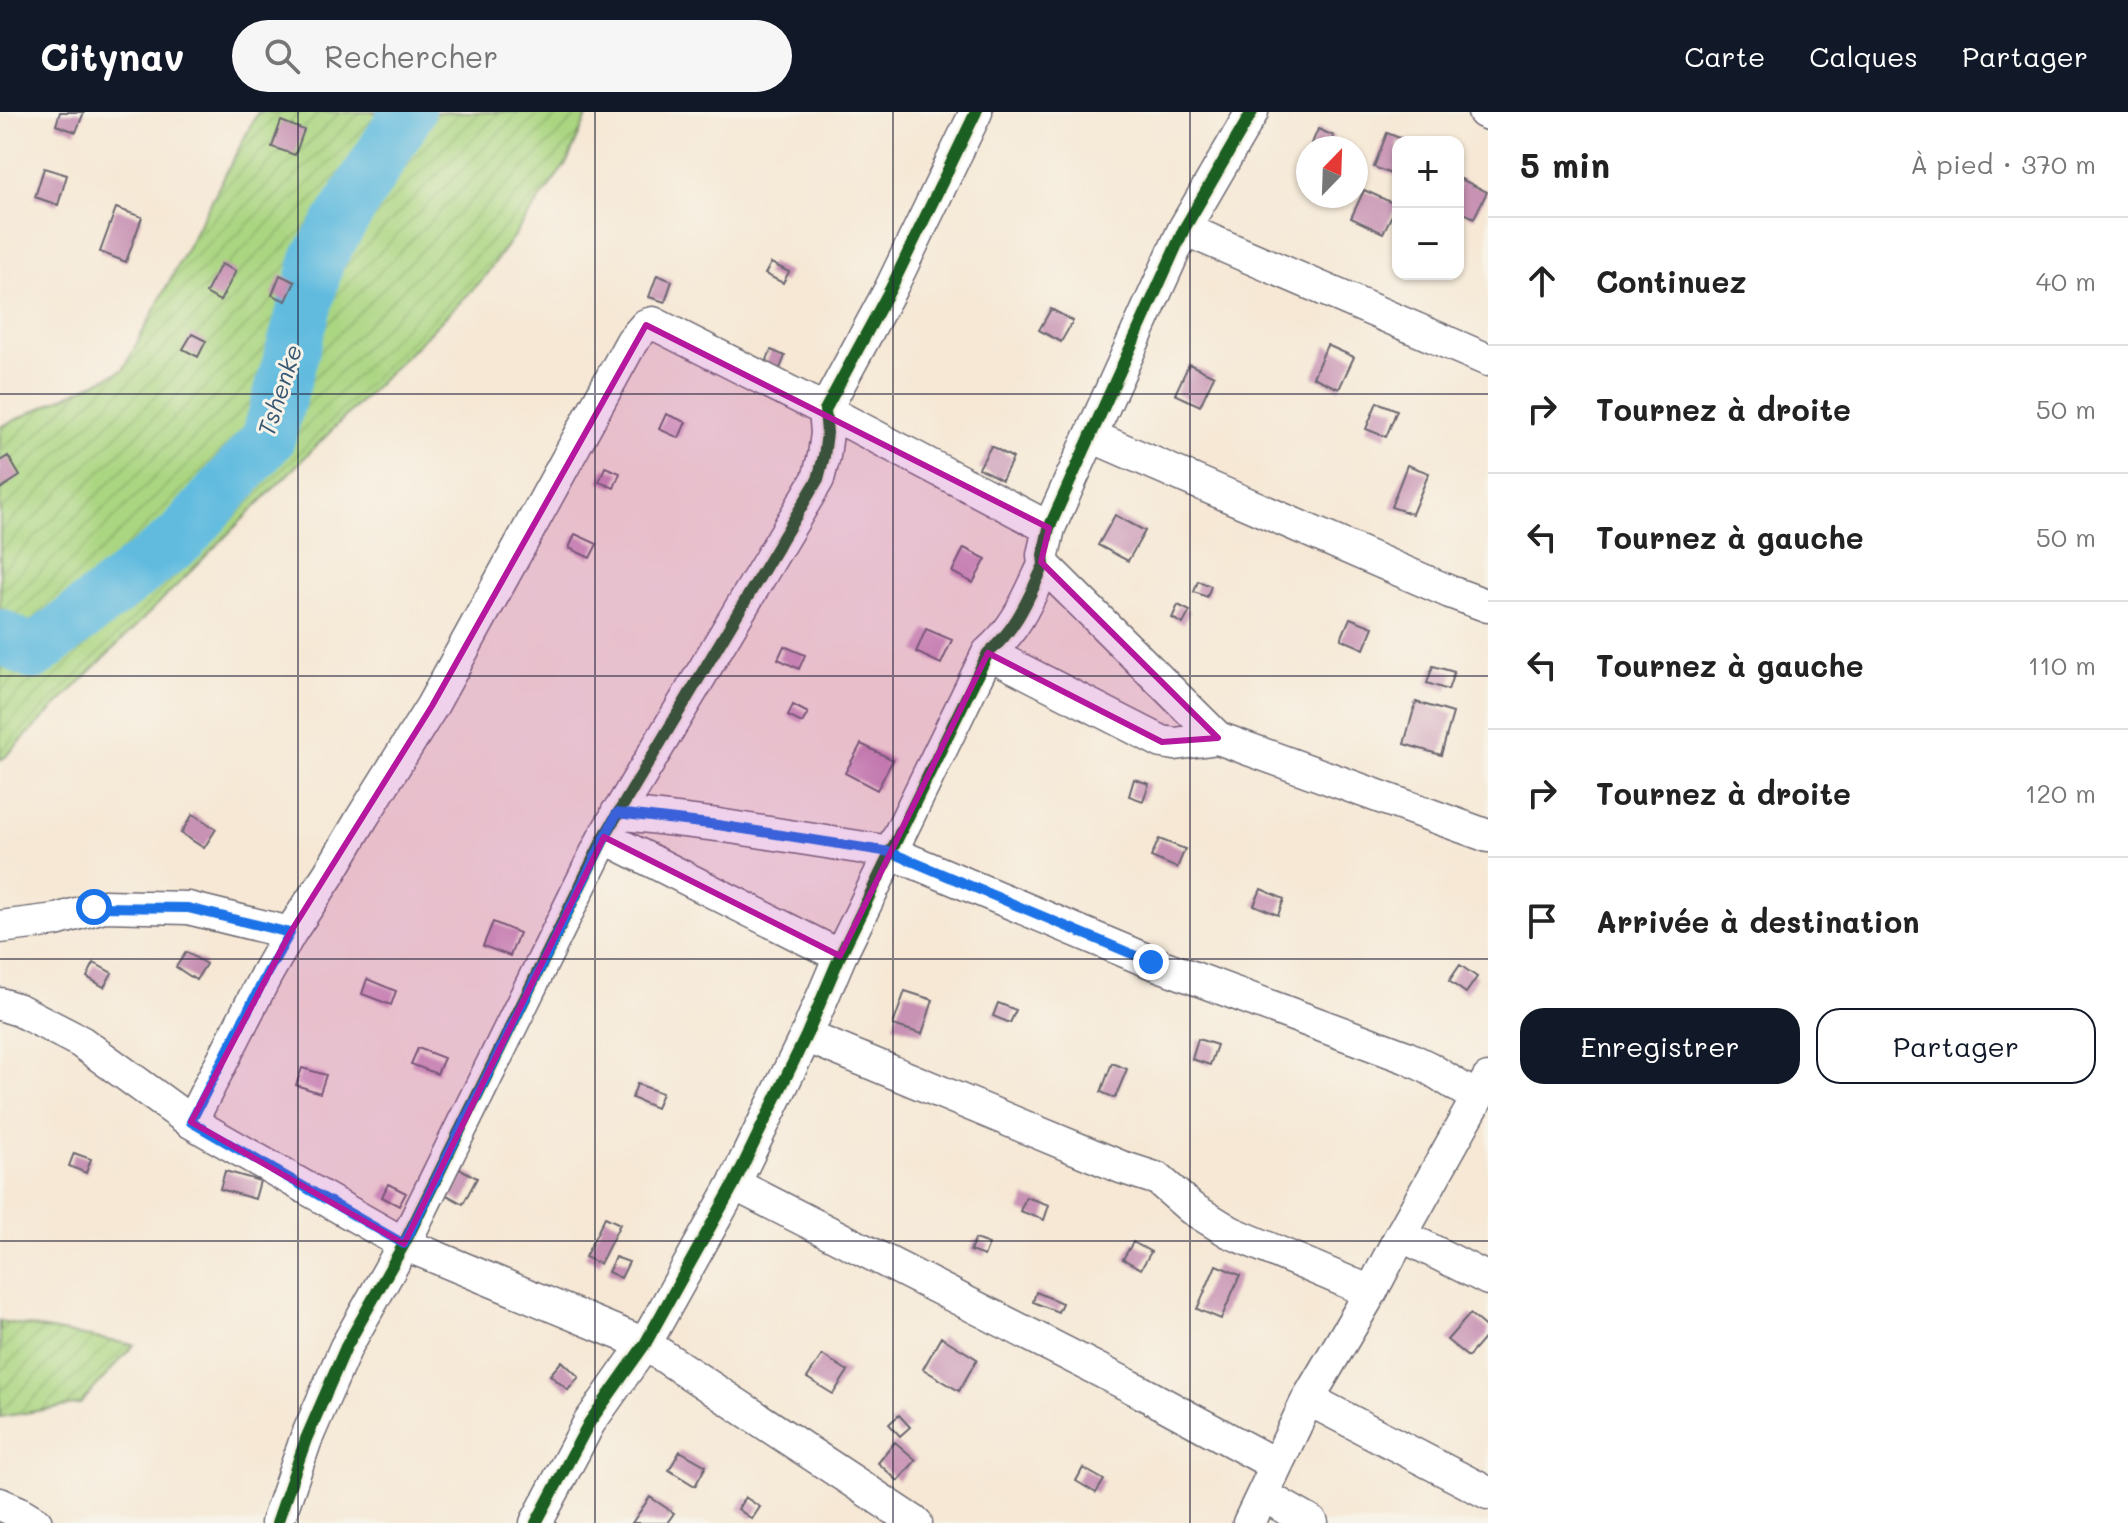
<!DOCTYPE html>
<html lang="fr">
<head>
<meta charset="utf-8">
<style>
	:root { --surface:#fff; --page:#f6f6f6; --text:#222; --muted:#767676; --line:#e0e0e0; --accent:#111827 }
	body { margin:0; font-family:Mali,sans-serif; background:var(--page); color:var(--text) }
	.controls { position:absolute; right:24px; top:24px; display:grid; overflow:hidden; border-radius:16px; box-shadow:0 2px 6px #0004 }
	.controls button { width:72px; height:72px; display:grid; place-items:center; padding:0; border:0; border-bottom:2px solid var(--line); background:var(--surface); color:var(--text); font:40px sans-serif }
	.compass { position:absolute; left:1296px; top:24px; width:72px; height:72px; border-radius:50%; background:var(--surface); box-shadow:0 2px 6px #0004; rotate:23deg }
	.stop { position:absolute; width:24px; height:24px; margin:-18px; border:6px solid #1a73e8; border-radius:50%; background:#fff }
	.stop.end { background:#1a73e8; border-color:#fff; box-shadow:0 2px 8px #0008 }
	.list { margin:0; padding:0; list-style:none }
	h2 { display:flex; justify-content:space-between; align-items:center; height:104px; margin:0; padding:0 32px; font-size:34px }
	h2 small { font-size:26px; font-weight:400; color:var(--muted) }
	.list li { display:grid; grid-template-columns:52px 1fr auto; gap:24px; align-items:center; box-sizing:border-box; height:128px; padding:0 32px; border-top:2px solid var(--line) }
	.list b { display:block; font-size:30px; white-space:nowrap }
	.list em { font-size:26px; font-style:normal; color:var(--muted) }
	.actions { display:flex; gap:16px; padding:24px 32px }
	.actions a { flex:1; padding:18px 0; border:2px solid var(--accent); border-radius:24px; text-align:center; font-size:28px; color:var(--accent) }
	.actions .main { background:var(--accent); color:#fff }
	.icon { flex:none; width:44px; height:44px; fill:none; stroke:currentColor; stroke-width:2; stroke-linecap:round; stroke-linejoin:round }
	.map { position:relative; flex:none; width:1488px; height:1411px; overflow:hidden }
	header { display:flex; align-items:center; gap:48px; box-sizing:border-box; height:112px; padding:0 40px; background:var(--accent); color:#fff }
	header strong { font-size:38px }
	nav { display:flex; gap:44px; margin-inline-start:auto; font-size:28px }
	.search { width:560px; height:72px; background:var(--page); display:flex; align-items:center; gap:20px; box-sizing:border-box; padding:0 28px; border-radius:44px; color:var(--muted); font-size:30px }
	main { display:flex }
	aside { flex:1; background:var(--surface) }
	.map>svg:first-child { display:block }
</style>
</head>
<body>
<header>
<strong>Citynav</strong>
<div class="search"><svg class="icon" aria-label="search" viewBox="0 0 24 24"><circle cx="10" cy="10" r="6"/><path d="M15 15l6 6"/></svg>Rechercher</div>
<nav><a>Carte</a><a>Calques</a><a>Partager</a></nav>
</header>
<main>
<div class="map">
<svg width="1488" height="1411" viewBox="0 0 1488 1411">
	<defs>
		<pattern id="garden-furrows" width="10" height="10" patternUnits="userSpaceOnUse" patternTransform="scale(2)"><rect width="10" height="10" fill="#aad581"/><path d="M-1 1l2-2M0 10L10 0M9 11l2-2" fill="none" stroke="#92b770"/></pattern>
	</defs>
	<rect width="100%" height="100%" fill="#f7f3e8"/>
	<filter id="ink" filterUnits="userSpaceOnUse"><feTurbulence type="fractalNoise" baseFrequency=".0125" numOctaves="2"/><feDisplacementMap in="SourceGraphic" scale="16" xChannelSelector="R" yChannelSelector="G"/><feConvolveMatrix kernelMatrix="1 2 1 2 8 2 1 2 1" color-interpolation-filters="sRGB"/></filter>
	<filter id="wash" filterUnits="userSpaceOnUse"><feTurbulence type="fractalNoise" baseFrequency=".006" numOctaves="4" result="noise"/><feDisplacementMap in="SourceGraphic" scale="32" xChannelSelector="R" yChannelSelector="G"/><feGaussianBlur stdDeviation="1.8" result="paint"/><feColorMatrix in="noise" values="0 0 0 0 0 0 0 0 0 0 0 0 0 0 0 0 0 1.4 0 .05"/><feComposite in="paint" operator="in"/></filter>
	<g filter="url(#wash)">
		<rect width="100%" height="100%" fill="#f6e8d5"/>
		<path fill="url(#garden-furrows)" stroke="#667c5e" stroke-width="2" d="M258,0h331l-22,50 -85,118 -477,477 -5,3v-333l123,-57z
			M0,1209l134,24 -54,59 -80,13z"/>
		<g fill="none" stroke-linecap="round" stroke-linejoin="round">
			<path stroke="#61bbdf" stroke-width="54" d="M0,524l33,17 148,-115 87,-99 50,-180 90,-147"/>
		</g>
		<g id="blocks">
			<path fill="#c792b3" d="M60,0h24l-8,20 -20,-7z
				M281,9l23,9 -9,25 -23,-8z
				M1318,17l16,7 -5,12h-19z
				M1387,21l23,9h-12v35l-24,-10z
				M44,56l23,7 -9,30 -23,-8z
				M1461,67l26,13 -13,26 -16,-8v-25z
				M1364,78l33,15 -14,28 -32,-15z
				M116,96l26,9 -16,45 -26,-10z
				M771,151l18,9 -6,11 -18,-9z
				M221,152l15,7 -16,30 -14,-8z
				M280,163l15,7 -9,19 -14,-6z
				M657,163l15,6 -7,21 -16,-5z
				M1051,197l22,12 -12,21 -22,-12z
				M192,222l14,7 -8,16 -15,-8z
				M1327,233l27,12 -15,32 -26,-12z
				M771,238l14,6 -6,15 -14,-6z
				M1189,252l25,12 -14,30 -25,-12z
				M1377,290l20,8 -11,27 -20,-8z
				M666,302l20,8 -7,16 -20,-9z
				M991,334l22,12 -11,22 -23,-12z
				M8,344l12,20 -20,13v-28z
				M1407,353l22,8 -17,41 -21,-7z
				M605,355l15,6 -6,15 -15,-6z
				M1115,403l30,16 -17,30 -30,-16z
				M575,422l22,10 -7,14 -21,-10z
				M964,436l22,11 -13,24 -21,-11z
				M1198,469l13,5 -4,11 -13,-5z
				M1178,493l12,6 -7,13 -11,-6z
				M1350,506l23,9 -9,22 -23,-10z
				M926,517l26,11 -11,24 -25,-12z
				M784,534l21,9 -6,14 -21,-10z
				M1433,554l21,6 -6,18 -21,-7z
				M1416,590l37,11 -12,42 -37,-11z
				M793,593l15,8 -6,10 -14,-7z
				M861,632l32,16 -16,30 -32,-17z
				M1134,667l15,5 -6,17 -14,-5z
				M193,702l23,15 -12,19 -23,-15z
				M1159,727l26,10 -8,19 -26,-11z
				M1261,777l23,10 -6,16 -24,-10z
				M493,810l26,11 -9,23 -27,-10z
				M186,840l20,12 -10,16 -20,-13z
				M94,851l18,10 -8,14 -17,-10z
				M1460,853l17,12 -11,16 -17,-12z
				M367,867l29,12 -5,14 -29,-11z
				M905,879l28,9 -11,34 -29,-9z
				M998,891l18,7 -6,13 -17,-7z
				M1198,927l19,6 -7,20 -18,-6z
				M418,936l26,10 -7,16 -26,-10z
				M1112,951l15,6 -12,29 -14,-6z
				M302,956l24,7 -6,18 -24,-8z
				M637,972l25,9 -6,15 -24,-10z
				M74,1041l17,6 -5,14 -17,-7z
				M457,1055l20,11 -14,26 -20,-11z
				M225,1059l35,10 -5,18 -35,-10z
				M388,1072l18,9 -7,13 -17,-9z
				M1026,1085l23,8 -5,15 -24,-9z
				M605,1105l15,7 -20,40 -15,-7z
				M975,1127l14,5 -5,12 -14,-5z
				M1133,1130l18,10 -10,17 -18,-10z
				M615,1145l14,5 -8,16 -13,-6z
				M1216,1153l24,10 -19,44 -24,-10z
				M1036,1180l26,11 -4,9 -25,-10z
				M1470,1202l18,15v5l-20,23 -21,-17z
				M941,1225l36,22 -18,32 -36,-22z
				M822,1243l26,16 -15,23 -26,-16z
				M562,1249l17,16 -11,13 -18,-15z
				M899,1303l11,12 -10,9 -11,-12z
				M895,1330l21,18 -18,21 -20,-18z
				M680,1339l26,15 -11,20 -26,-16z
				M1083,1356l21,12 -8,13 -20,-12z
				M650,1385l24,16 -7,10h-35z
				M745,1385l15,10 -8,12 -14,-10z"/>
		</g>
	</g>
	<g filter="url(#ink)">
		<use href="#blocks" fill-opacity="0" stroke="#6c6771" stroke-width="2"/>
		<g fill="none" stroke-linecap="round" stroke-linejoin="round">
			<defs>
				<path id="minor" d="M1484,0l4,2
					M1184,117l304,131
					M1091,324l359,156 38,14
					M1044,453l174,173 270,98
					M988,541l174,89 13,2 43,-6
					M617,701l101,12 172,27 261,110 255,95 23,11 48,30
					M604,725l236,119
					M0,815l56,-7 48,-14 84,2 102,25
					M0,892l19,6 62,32 110,80 213,122 241,100 271,179
					M806,924l315,131 37,12 33,29 39,24 141,60
					M191,1010l75,-147 24,-42 39,-59 33,-56 70,-112 200,-365 14,-16 7,-2 172,87 224,118
					M734,1072l396,202 146,79
					M1401,1123l87,44
					M1308,1287l180,94
					M1263,1383l49,28
					M0,1392l18,8 18,11
					M277,1411l29,-84 40,-92 58,-103 200,-407 214,-358 6,-23 3,-23 -2,-23 66,-122 85,-176
					M536,1411l53,-100 56,-79 89,-160 72,-148 34,-80 148,-303c29,-25 40,-54 56,-88l-1,-10 6,-27 135,-299 68,-117
					M1249,1411l59,-124 63,-107 30,-57 87,-156"/>
			</defs>
			<use href="#minor" stroke="#6c6771" stroke-width="35"/>
			<use href="#minor" stroke="#fff" stroke-width="32"/>
			<defs>
				<path id="cycleway" d="M277,1411l29,-84 40,-92 58,-103 200,-407 214,-358 6,-23 3,-23 -2,-23 66,-122 85,-176
					M536,1411l53,-100 56,-79 89,-160 72,-148 34,-80 148,-303c29,-25 40,-54 56,-88l-1,-10 6,-27 135,-299 68,-117"/>
			</defs>
			<use href="#cycleway" stroke="#f7f3e8" stroke-width="17"/>
			<use href="#cycleway" stroke="#1b5e20" stroke-width="12"/>
		</g>
	</g>
	<g fill="none" stroke-linecap="round" stroke-linejoin="round" filter="url(#ink)">
		<path stroke="#1a73e8" stroke-width="10" d="M94,795l94,1 102,25 -24,42 -75,147 213,122 213,-431 101,12 172,27 261,110"/>
	</g>
	<path fill="#b5179e" fill-opacity="0.2" stroke="#b5179e" stroke-width="6" stroke-linejoin="round" d="M646,213l403,203 -8,34 177,176 -56,4 -174,-89 -148,303 -236,-119 -200,407 -213,-122 99,-189 142,-227z"/>
	<path fill="none" stroke="#22223b" stroke-width="2" stroke-opacity="0.55" d="M298,0v1411M595,0v1411M893,0v1411M1190,0v1411M0,282h1488M0,564h1488M0,847h1488M0,1129h1488"/>
	<g text-anchor="middle" dominant-baseline="central" stroke-width="6" stroke-linejoin="round" paint-order="stroke">
		<g font-size="24" font-style="italic" fill="#385874" stroke="#f7f3e8">
			<text transform="translate(279 278) rotate(-72)">Tshenke</text>
		</g>
	</g>
</svg>
<div class="controls">
<button>+</button>
<button>−</button>
</div>
<svg class="compass" viewBox="-18 -18 36 36"><path d="M0-13l5 13h-10z" fill="#e53935"/><path d="M0 13l5-13h-10z" fill="#767676"/></svg>
<div class="stop" style="left:94px;top:795px"></div>
<div class="stop end" style="left:1151px;top:850px"></div>
</div>
<aside>
<h2>5 min<small>À pied · 370 m</small></h2>
<ul class="list">
<li><svg class="icon" aria-label="ahead" viewBox="0 0 24 24"><path d="M12 20V5M6 11l6-6 6 6"/></svg><div><b>Continuez</b></div><em>40 m</em></li>
<li><svg class="icon" aria-label="right" viewBox="0 0 24 24"><path d="M7 20v-9h11M14 6l5 5-5 5"/></svg><div><b>Tournez à droite</b></div><em>50 m</em></li>
<li><svg class="icon" aria-label="left" viewBox="0 0 24 24"><path d="M17 20v-9H6M10 6l-5 5 5 5"/></svg><div><b>Tournez à gauche</b></div><em>50 m</em></li>
<li><svg class="icon" aria-label="left" viewBox="0 0 24 24"><path d="M17 20v-9H6M10 6l-5 5 5 5"/></svg><div><b>Tournez à gauche</b></div><em>110 m</em></li>
<li><svg class="icon" aria-label="right" viewBox="0 0 24 24"><path d="M7 20v-9h11M14 6l5 5-5 5"/></svg><div><b>Tournez à droite</b></div><em>120 m</em></li>
<li><svg class="icon" aria-label="arrive" viewBox="0 0 24 24"><path d="M6 21V4h12l-3 4 3 4H6"/></svg><div><b>Arrivée à destination</b></div></li>
</ul>
<div class="actions"><a class="main">Enregistrer</a><a>Partager</a></div>
</aside>
</main>
</body>
</html>
